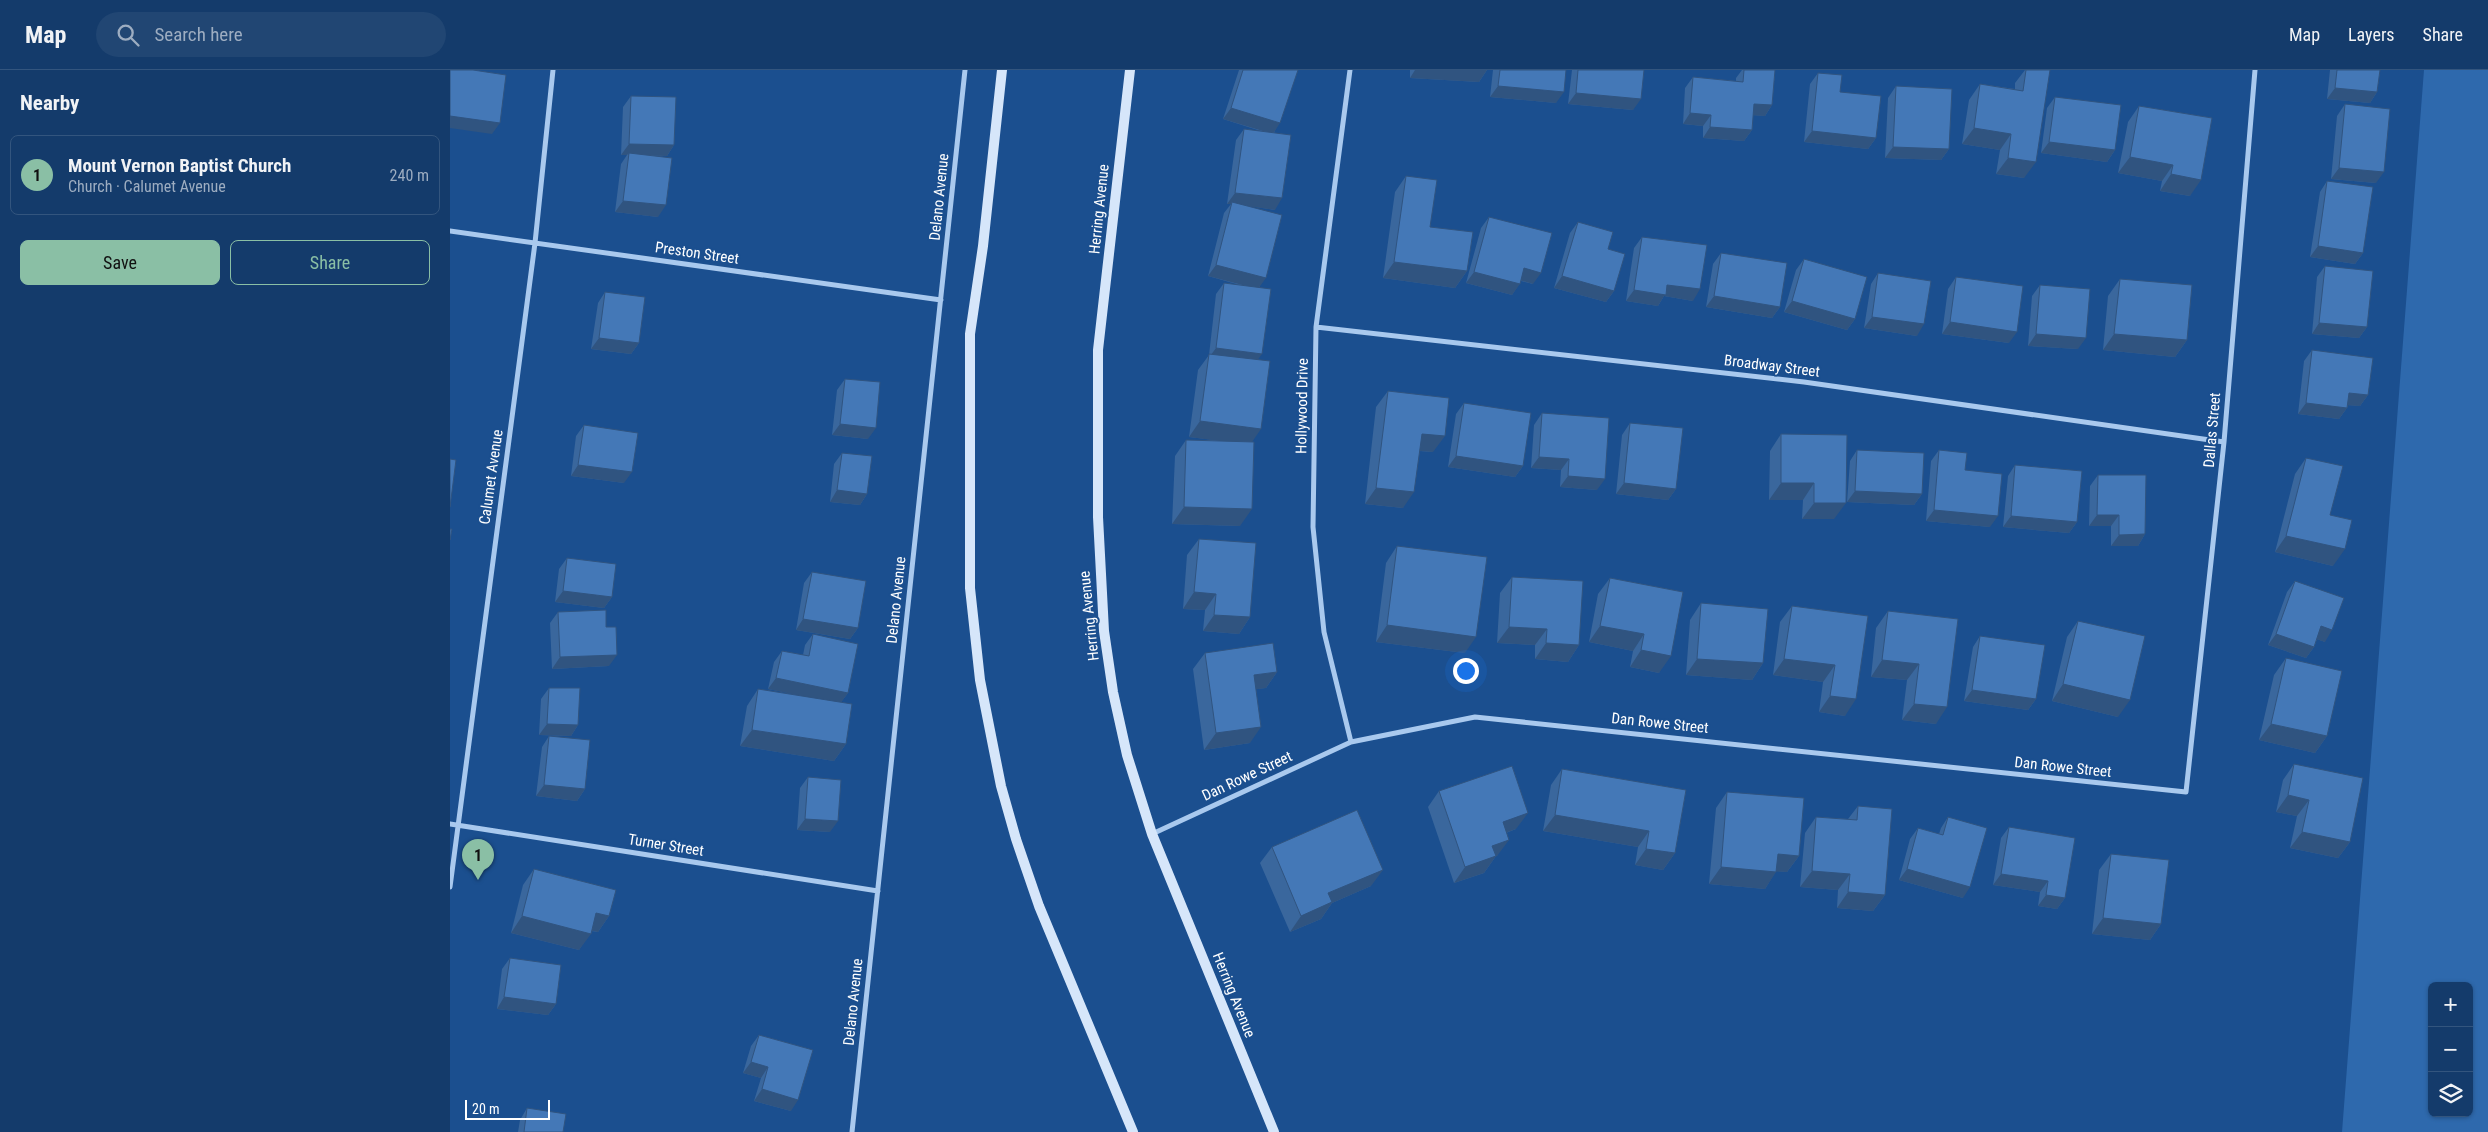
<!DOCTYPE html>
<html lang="en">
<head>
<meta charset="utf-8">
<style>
	:root { --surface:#143b6b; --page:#214673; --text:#f1f3f6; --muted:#9dadc1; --line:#33557e; --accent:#8abfa5 }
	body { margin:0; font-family:"Roboto Condensed",sans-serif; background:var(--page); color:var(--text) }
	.controls { position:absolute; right:15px; bottom:15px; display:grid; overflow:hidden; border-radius:8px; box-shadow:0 1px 4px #0004 }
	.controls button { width:45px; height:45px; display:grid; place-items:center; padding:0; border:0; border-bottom:1px solid var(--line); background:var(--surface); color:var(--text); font:25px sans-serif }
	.scale { position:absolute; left:15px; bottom:12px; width:85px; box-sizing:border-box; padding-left:5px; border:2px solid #fff; border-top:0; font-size:14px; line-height:18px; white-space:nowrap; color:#fff; -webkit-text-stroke:4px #1b4f8f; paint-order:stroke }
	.you { position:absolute; left:1015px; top:600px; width:18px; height:18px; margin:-12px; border:4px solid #fff; border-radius:50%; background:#1a73e8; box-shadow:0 0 0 8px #1a73e833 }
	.badge { display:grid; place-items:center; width:32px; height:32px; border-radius:50%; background:var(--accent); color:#111; font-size:16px; font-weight:700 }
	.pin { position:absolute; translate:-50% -41px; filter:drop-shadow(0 1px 2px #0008) }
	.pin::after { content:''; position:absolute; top:26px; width:18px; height:15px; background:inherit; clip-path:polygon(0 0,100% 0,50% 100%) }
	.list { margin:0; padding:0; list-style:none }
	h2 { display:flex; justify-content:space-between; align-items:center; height:65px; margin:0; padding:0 20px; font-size:21px }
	h2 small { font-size:16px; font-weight:400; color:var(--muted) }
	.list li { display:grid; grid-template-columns:32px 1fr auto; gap:15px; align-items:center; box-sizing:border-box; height:80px; margin:0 10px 10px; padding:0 10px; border:1px solid var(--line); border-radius:8px }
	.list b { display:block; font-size:19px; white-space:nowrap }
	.list p { margin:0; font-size:16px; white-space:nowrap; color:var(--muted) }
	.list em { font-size:16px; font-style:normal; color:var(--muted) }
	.actions { display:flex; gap:10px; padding:15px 20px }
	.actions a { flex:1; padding:11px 0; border:1px solid var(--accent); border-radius:8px; text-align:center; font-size:18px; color:var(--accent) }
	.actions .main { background:var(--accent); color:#111 }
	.icon { flex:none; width:28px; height:28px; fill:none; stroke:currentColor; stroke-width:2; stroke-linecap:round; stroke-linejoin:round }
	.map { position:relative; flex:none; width:2038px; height:1062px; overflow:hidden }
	header { display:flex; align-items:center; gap:30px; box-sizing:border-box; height:70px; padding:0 25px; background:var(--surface); border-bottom:1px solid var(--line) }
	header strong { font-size:24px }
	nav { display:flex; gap:28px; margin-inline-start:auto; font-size:18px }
	.search { width:350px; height:45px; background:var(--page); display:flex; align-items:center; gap:12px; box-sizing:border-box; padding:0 18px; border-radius:28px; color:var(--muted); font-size:19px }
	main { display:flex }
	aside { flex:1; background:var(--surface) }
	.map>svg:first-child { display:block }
</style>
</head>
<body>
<header>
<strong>Map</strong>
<div class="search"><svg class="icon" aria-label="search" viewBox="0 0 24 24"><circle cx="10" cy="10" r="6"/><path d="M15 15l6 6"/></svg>Search here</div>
<nav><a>Map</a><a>Layers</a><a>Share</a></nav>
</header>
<main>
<aside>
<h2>Nearby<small></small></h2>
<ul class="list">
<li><span class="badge">1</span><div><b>Mount Vernon Baptist Church</b><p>Church · Calumet Avenue</p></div><em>240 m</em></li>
</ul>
<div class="actions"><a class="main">Save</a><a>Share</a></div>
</aside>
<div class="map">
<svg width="2038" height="1062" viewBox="0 0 2038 1062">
	<rect width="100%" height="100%" fill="#1b4f8f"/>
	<path fill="#2e69ad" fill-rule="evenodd" d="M1974,0h64v1062h-146zM1982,916h37v127h-37z"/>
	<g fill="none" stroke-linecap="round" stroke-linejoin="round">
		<path stroke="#a9c9ee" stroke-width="5" d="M900,0l-34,257 -3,200 11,105 27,110
			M0,161l491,69
			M866,257l488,55 420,60
			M0,754l428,67
			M702,764l199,-92 124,-25 711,75 38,-350 31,-372
			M0,817l85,-644 18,-173
			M402,1062l113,-1062"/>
		<path stroke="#d6e6fa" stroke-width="10" d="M552,0l-19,176 -13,88v254l10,92 21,106 15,53 23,67 94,226
			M680,0l-32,280v167l6,114 9,61 14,63 25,79 122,298"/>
	</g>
	<path fill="#3a679d" d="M789,0h59l-24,63 1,77 -26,-4 11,81 -2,73 -6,82 -12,84 -68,-2 3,-68 11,-16h29l-26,-3 9,-67 11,-15 7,-61 8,-11 16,2 -32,-9 16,-63 7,-9h-4l9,-64 8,-11 20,3 -41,-13z
		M960,0h77l-8,12 -69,-4z
		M1043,0h73l-10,33 -66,-6z
		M1122,0h72l-11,40 -65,-6z
		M1292,0h33l-3,35 -7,11 -12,-1 -1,15 -8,11 -41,-3v-12l-20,-2 2,-36 8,-11 43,4v-3z
		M1575,0h25l-26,108 -28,-4 4,-24 -38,-6 7,-44 11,-16 35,5v-6z
		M1880,0h50l-3,22 -7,11 -43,-4z
		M1368,3l22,19 36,46 -8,11 -64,-7 6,-58z
		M1446,16l53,63 -8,11 -56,-2 3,-60z
		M181,26l43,49 -7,11h-16l7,61 -43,-5 6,-48 6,-9h-6l2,-48z
		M1605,27l60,53 -8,12 -66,-9 6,-45z
		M1895,34l31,79 -45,-4 6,-63z
		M1689,36l73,12 -22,78 -30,-5 2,-10 -44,-8 10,-51z
		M956,106l24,51 37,44 -12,17 -72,-10 12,-86z
		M1877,111l36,72 -8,11 -45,-7 10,-65z
		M1039,147l44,67 -12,-3 -9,14 -46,-12 15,-55z
		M1128,152l30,27 6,42 -8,11 -52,-14 16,-55z
		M1192,167l51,64 -29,-5 -6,10 -32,-5 8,-53z
		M1271,183l59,54 -8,11 -66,-11 7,-43z
		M1354,189l51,60 -8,11 -63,-18 12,-42z
		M1875,196l42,61 -8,11 -47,-4 5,-57z
		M1428,203l39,63 -53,-8 7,-44z
		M1506,207l53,66 -67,-9 6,-45z
		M1670,209l67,61 -12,17 -72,-7 5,-54z
		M1590,215l38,64 -50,-3 4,-50z
		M155,222l34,51 -8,11 -40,-5 7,-46z
		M1862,280l56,45 -8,11 -12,-1 -1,3 -8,11 -41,-5 6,-53z
		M395,309l23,60 -36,-4 5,-45z
		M938,321l45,61 -14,-1 -16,57 -38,-4 11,-97z
		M1014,333l59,63 -8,11 -67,-10 8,-53z
		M1092,343l55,77 -37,-3 1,-17 -30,-2 3,-43z
		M1180,353l46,66 -8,11 -52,-6 6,-59z
		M134,355l40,58 -53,-7 5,-40z
		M1331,364l66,1 -13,84h-32l1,-19h-34l1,-49z
		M1407,380l65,44 -8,11 -67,-3 3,-41z
		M1489,380l26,20 25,57 -64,-6 5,-60z
		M392,383l25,41 -7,11 -30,-3 4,-38z
		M1856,388l24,57 3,51 -58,-14 20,-78z
		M1565,395l62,57 -8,11 -66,-6 5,-51z
		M1648,405l47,59 -7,12h-27v-20h-22l1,-40z
		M749,469l51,78 -11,17 -36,-3 2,-21 -22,-1 4,-54z
		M947,476l68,107 -89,-11 10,-79z
		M117,488l45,39 -8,11 -49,-6 4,-33z
		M362,502l46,56 -8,11 -54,-9 8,-47z
		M1062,507l67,68 -11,17 -33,-3v-14l-38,-2 3,-50z
		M1160,508l73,14 -24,81 -29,-6 3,-16 -44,-9 9,-48z
		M1845,511l30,61 -8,-3 -3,8 -8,11 -38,-13 19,-53z
		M1251,533l62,60 -11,17 -66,-5 4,-55z
		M1342,536l76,10 -23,100 -26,-4 4,-30 -50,-7 7,-53z
		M1438,541l70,8 -22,105 -34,-4 5,-40 -36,-3 5,-49z
		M108,542l48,15 3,39 -57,3 -2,-46z
		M1628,551l40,96 -66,-16 15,-64z
		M363,564l35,59 -7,9 5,42 -12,17 -94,-15 7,-40 11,-17 46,7 -36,-7 6,-27 8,-11 21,4 2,-10z
		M1530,566l56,63 -8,11 -64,-9 9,-54z
		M755,583l72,19 -11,16 -10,1 -6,54 -46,7 -11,-81z
		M1836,588l41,78 -12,17 -56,-13 15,-65z
		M99,618l29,37 -7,11 -32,-1 2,-36z
		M99,666l36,53 -8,12 -41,-5 6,-49z
		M1844,694l56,78 -12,16 -48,-10 7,-32 -21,-4 7,-32z
		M1112,699l124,21 -11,63 -12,17 -28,-5 3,-18 -95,-16 8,-46z
		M358,707l22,55 -33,-2 3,-42z
		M989,721l77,38 -10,4 -9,23h-1l-12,17 -30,10 -26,-76z
		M1277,722l72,64 -12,16 -11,-1 -11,18 -56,-5 7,-76z
		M1408,736l27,89 -12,16 -36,-3 1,-18 -38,-3 5,-54 11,-16 32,2z
		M1498,747l15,81 -64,-18 11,-41 8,-11 21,6 2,-6z
		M1559,757l56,71 -8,11 -19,-3 2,-14 -47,-7 8,-47z
		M822,777l99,39 -39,17 -11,16 -31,13 -30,-69z
		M1661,784l50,70 -11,16 -58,-6 7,-64z
		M84,799l75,47 -11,16 -7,-1 -12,19 -68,-17 12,-48z
		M60,888l46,46 -8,11 -51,-6 5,-40z
		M309,965l32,76 -37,-10 7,-23 -18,-5 8,-27z
		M77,1038l36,24h-45l2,-12z"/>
	<path fill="#305480" d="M965,0h72l-8,12 -69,-4z
		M1048,16l66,6 -8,11 -66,-6z
		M1885,18l42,4 -7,11 -43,-4z
		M1126,23l65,6 -8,11 -65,-6z
		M1304,34l18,1 -7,11 -18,-1z
		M781,38l49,15 -7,11 -50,-15z
		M1240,43l21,2 -8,11 -20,-2z
		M0,46l50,7 -8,11 -42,-6z
		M1260,57l42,3 -8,11 -41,-3z
		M1524,58l37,6 -11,16 -38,-6z
		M1362,61l64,7 -8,11 -64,-7z
		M1599,72l66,8 -8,12 -66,-9z
		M179,74l45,1 -7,11 -39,-1 1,-2 -2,2h-6z
		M1443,77l56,2 -8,11 -56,-2z
		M1680,87l43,8 -11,16 -44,-8z
		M1558,88l28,4 -12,16 -28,-4z
		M1889,98l45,4 -8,11 -45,-4z
		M1721,104l30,6 -11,16 -30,-5z
		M785,123l47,5 -7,12 -43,-6v-2l-1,2h-4z
		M173,131l43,4 -8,12 -43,-5z
		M1868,176l45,7 -8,11 -45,-7z
		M944,192l73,9 -12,17 -72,-10z
		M766,195l50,13 -8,11 -50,-13z
		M1074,198l17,5 -8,11 -17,-5z
		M1024,202l46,12 -8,11 -46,-12z
		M1112,206l52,15 -8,11 -52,-14z
		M1217,215l33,4 -7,12 -29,-5 -6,10 -32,-5 8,-11z
		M1264,226l66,11 -8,11 -66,-11z
		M1342,231l63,18 -8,11 -63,-18z
		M1422,247l52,7 -7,12 -53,-8z
		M1500,252l67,10 -8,11 -67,-9z
		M1869,253l48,4 -8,11 -47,-4z
		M1586,264l50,4 -8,11 -50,-3z
		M1664,264l73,6 -12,17 -72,-7z
		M149,268l40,5 -8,11 -40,-5z
		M766,278l46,6 -8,11 -46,-6z
		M1899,323l19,2 -8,11 -18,-1z
		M1856,333l41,5 -8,11 -41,-5z
		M750,351l61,8 -11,16 -61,-8z
		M390,354l36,4 -8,11 -36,-4z
		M972,364l23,2 -12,16 -23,-2z
		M1006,386l67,10 -8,11 -67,-10z
		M1089,387l30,2 -8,11 -30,-2z
		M128,395l54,7 -8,11 -53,-7z
		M1118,406l37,3 -8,11 -37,-3z
		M1174,413l52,6 -8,11 -52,-6z
		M1331,413h33l-11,17h-34z
		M926,418l38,4 -11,16 -38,-4z
		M387,420l30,4 -7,11 -30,-3z
		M1405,421l67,3 -8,11 -67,-3z
		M1364,433h32l-12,16h-32z
		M734,437l68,2 -12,17 -68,-2z
		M1484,440l64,6 -8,11 -64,-6z
		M1647,445h22l-8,11h-22z
		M1561,446l66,6 -8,11 -66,-6z
		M1695,464l-7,12h-27l8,-11z
		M1836,466l59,13 -12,17 -58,-14z
		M113,521l49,6 -8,11 -49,-6z
		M744,522l22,2 -11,16 -22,-1z
		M764,545l36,2 -11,17 -36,-3z
		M353,549l55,9 -8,11 -54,-9z
		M937,555l89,12 -11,16 -89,-11z
		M1150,556l44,8 -11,17 -44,-9z
		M1871,556l11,4 -7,12 -12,-4z
		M1059,557l38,2 -12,16 -38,-2z
		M1826,564l38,13 -8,11 -38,-13z
		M1096,573l33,2 -11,17 -33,-3z
		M1191,580l30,6 -12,17 -29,-6z
		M167,585l-8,11 -57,3 8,-12z
		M1247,589l66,4 -11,17 -66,-5z
		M1334,589l51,6 -12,17 -50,-7z
		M1432,590l37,4 -12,16 -36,-3z
		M827,602l-11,16 -23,3 11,-16z
		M326,608l72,15 -8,11 -72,-15z
		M1613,614l67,16 -12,17 -66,-16z
		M1522,620l64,9 -8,11 -64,-9z
		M1380,626l26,3 -11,17 -26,-4z
		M1464,634l33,3 -11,17 -34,-4z
		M97,654l31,1 -7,11 -32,-1z
		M1821,654l56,12 -12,17 -56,-13z
		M811,657l-11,16 -46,7 12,-17z
		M302,660l94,14 -12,17 -94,-15z
		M94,715l41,4 -8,12 -41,-5z
		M1838,725l21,5 -12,16 -21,-4z
		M1078,743l-12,16 -25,9 12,-16z
		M1105,745l94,16 -11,16 -95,-16z
		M355,749l33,2 -8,11 -33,-2z
		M1852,762l48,10 -12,16 -48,-10z
		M1059,770l-12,16 -2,1 1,-1 -12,17 -30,10 11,-16 27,-21z
		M1196,779l29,4 -12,17 -28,-5z
		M1328,784l21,2 -12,16 -20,-1z
		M1271,797l55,5 -11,17 -56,-5z
		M1457,799l63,18 -7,11 -64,-18z
		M933,800l-12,16 -39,17 -11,16 -31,13 11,-16 27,-23z
		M1362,801l38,3 -12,16 -38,-3z
		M1551,804l47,7 -8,11 -47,-7z
		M1398,822l37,3 -12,16 -36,-3z
		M1596,825l19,3 -8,11 -19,-3z
		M146,843l13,3 -11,16 -13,-3z
		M72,846l69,18 -12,16 -68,-17z
		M1653,848l58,6 -11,16 -58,-6z
		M54,927l52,7 -8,11 -51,-6z
		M301,992l17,5 -7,11 -18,-5z
		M312,1019l36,11 -7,11 -37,-10z"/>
	<path fill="#4478b7" stroke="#305480" d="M0,0h23l33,5 -6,48 -50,-7z
		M793,0h55l-18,53 -49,-15z
		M1050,0h66l-2,22 -66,-6z
		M1128,0h66l-3,29 -65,-6z
		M1294,0h31l-3,35 -18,-1 -2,26 -42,-3 1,-12 -21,-2 3,-36 50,5z
		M1576,0h24l-14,92 -28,-4 3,-24 -37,-6 6,-44 43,7z
		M1887,0h43l-3,22 -42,-4z
		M1368,3l24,2 -2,17 41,4 -5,42 -64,-7z
		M1446,16l56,3 -3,60 -56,-2z
		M181,26l45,1 -2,48 -45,-1z
		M1605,27l66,8 -6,45 -66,-8z
		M1895,34l45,5 -6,63 -45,-4z
		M1689,36l73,12 -11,62 -30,-6 2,-9 -43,-8z
		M794,59l47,6 -9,63 -47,-5z
		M179,83l43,5 -6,47 -43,-4z
		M956,106l31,4 -7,47 43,5 -6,39 -73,-9z
		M1877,111l46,6 -10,66 -45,-7z
		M782,132l50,13 -16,63 -50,-13z
		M1039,147l63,16 -11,40 -17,-5 -4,16 -46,-12z
		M1128,152l35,10 -5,17 17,5 -11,37 -52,-15z
		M1192,167l65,8 -7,44 -33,-4 -1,10 -32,-5z
		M1271,183l66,10 -7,44 -66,-11z
		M1354,189l63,18 -12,42 -63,-18z
		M1875,196l48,5 -6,56 -48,-4z
		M1428,203l53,8 -7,43 -52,-7z
		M1506,207l67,9 -6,46 -67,-10z
		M1670,209l72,6 -5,55 -73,-6z
		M774,213l47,6 -9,65 -46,-6z
		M1590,215l50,4 -4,49 -50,-4z
		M155,222l40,5 -6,46 -40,-5z
		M1862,280l61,8 -5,37 -19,-2 -2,15 -41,-5z
		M759,284l61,7 -9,68 -61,-8z
		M395,309l35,3 -4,46 -36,-4z
		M938,321l61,7 -4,38 -23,-2 -8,58 -38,-4z
		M1014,333l67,10 -8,53 -67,-10z
		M1092,343l67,5 -4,61 -37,-3 1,-17 -30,-2z
		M1180,353l53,5 -7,61 -52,-6z
		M134,355l54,8 -6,39 -54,-7z
		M1331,364l66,1 -1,68h-32v-20h-33z
		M736,370l68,2 -2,67 -68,-2z
		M1407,380l67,3 -2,41 -67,-3z
		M1489,380l28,3 -2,17 37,4 -4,42 -64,-6z
		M392,383l30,3 -5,38 -30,-4z
		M1856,388l37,8 -13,49 22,5 -7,29 -59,-13z
		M0,389l6,1 -6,47z
		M1565,395l67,6 -5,51 -66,-6z
		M1648,405h48l-1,59 -26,1v-20h-22z
		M0,459h2l-2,11z
		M749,469l57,4 -6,74 -36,-2 2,-21 -22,-2z
		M947,476l90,11 -11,80 -89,-12z
		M117,488l49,6 -4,33 -49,-6z
		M362,502l54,9 -8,47 -55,-9z
		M1062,507l71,4 -4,64 -33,-2 1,-14 -38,-2z
		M1160,508l73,14 -12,64 -30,-6 3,-16 -44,-8z
		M1845,511l49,17 -12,32 -11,-4 -7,21 -38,-13z
		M1251,533l67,6 -5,54 -66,-4z
		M1342,536l76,10 -12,83 -26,-3 5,-31 -51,-6z
		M156,540v17h10l1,28 -57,2 -2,-45z
		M1438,541l70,8 -11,88 -33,-3 5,-40 -37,-4z
		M1628,551l67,15 -15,64 -67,-16z
		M363,564l45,10 -10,49 -72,-15 6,-27 27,5z
		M1530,566l65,9 -9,54 -64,-9z
		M823,573l4,29 -23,3 7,52 -45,6 -11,-80z
		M1836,588l56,13 -15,65 -56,-12z
		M99,618h31l-2,37 -31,-1z
		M308,619l94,15 -6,40 -94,-14z
		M99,666l41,4 -5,49 -41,-4z
		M1844,694l69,14 -13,64 -48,-10 7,-32 -21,-5z
		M1062,696l16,47 -25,9 6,18 -17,6 4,10 -31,11 -26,-76z
		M1112,699l124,21 -11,63 -29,-4 3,-18 -94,-16z
		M358,707l33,3 -3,41 -33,-2z
		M1277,722l77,6 -5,58 -21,-2 -2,18 -55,-5z
		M1408,736l34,3 -7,86 -37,-3 2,-18 -38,-3 4,-54 41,3z
		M907,740l26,60 -55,23 4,9 -31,14 -29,-69z
		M1498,747l39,11 -17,59 -63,-18 11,-41 25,7z
		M1559,757l66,11 -10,60 -19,-3 2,-14 -47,-7z
		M1661,784l58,6 -8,64 -58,-6z
		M84,799l82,21 -7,26 -13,-3 -5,21 -69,-18z
		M60,888l51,7 -5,39 -52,-7z
		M309,965l54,15 -15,50 -36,-11 6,-22 -17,-5z
		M77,1038l39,6 -3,18h-39z"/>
	<g text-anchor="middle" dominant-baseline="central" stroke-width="4" stroke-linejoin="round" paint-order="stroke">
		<g font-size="15" fill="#fff" stroke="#1b4f8f">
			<text transform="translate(489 127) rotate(-84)">Delano Avenue</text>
			<text transform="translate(649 139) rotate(-84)">Herring Avenue</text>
			<text transform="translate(247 183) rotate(8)">Preston Street</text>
			<text transform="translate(1322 296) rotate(7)">Broadway Street</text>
			<text transform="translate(852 336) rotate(-89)">Hollywood Drive</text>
			<text transform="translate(1762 360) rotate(-85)">Dallas Street</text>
			<text transform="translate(41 407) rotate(-82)">Calumet Avenue</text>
			<text transform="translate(446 530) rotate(-84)">Delano Avenue</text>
			<text transform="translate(639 546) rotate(-96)">Herring Avenue</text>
			<text transform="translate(1210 653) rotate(6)">Dan Rowe Street</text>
			<text transform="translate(1613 697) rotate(6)">Dan Rowe Street</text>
			<text transform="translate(797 706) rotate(-25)">Dan Rowe Street</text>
			<text transform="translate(216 775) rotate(9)">Turner Street</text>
			<text transform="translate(784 925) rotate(68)">Herring Avenue</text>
			<text transform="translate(403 932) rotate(-84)">Delano Avenue</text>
		</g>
	</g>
</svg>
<div class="controls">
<button>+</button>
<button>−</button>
<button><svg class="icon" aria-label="layers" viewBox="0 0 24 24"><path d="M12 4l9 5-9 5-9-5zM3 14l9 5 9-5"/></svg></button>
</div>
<div class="scale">20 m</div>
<div class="you"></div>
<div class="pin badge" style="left:28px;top:810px">1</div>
</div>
</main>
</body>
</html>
